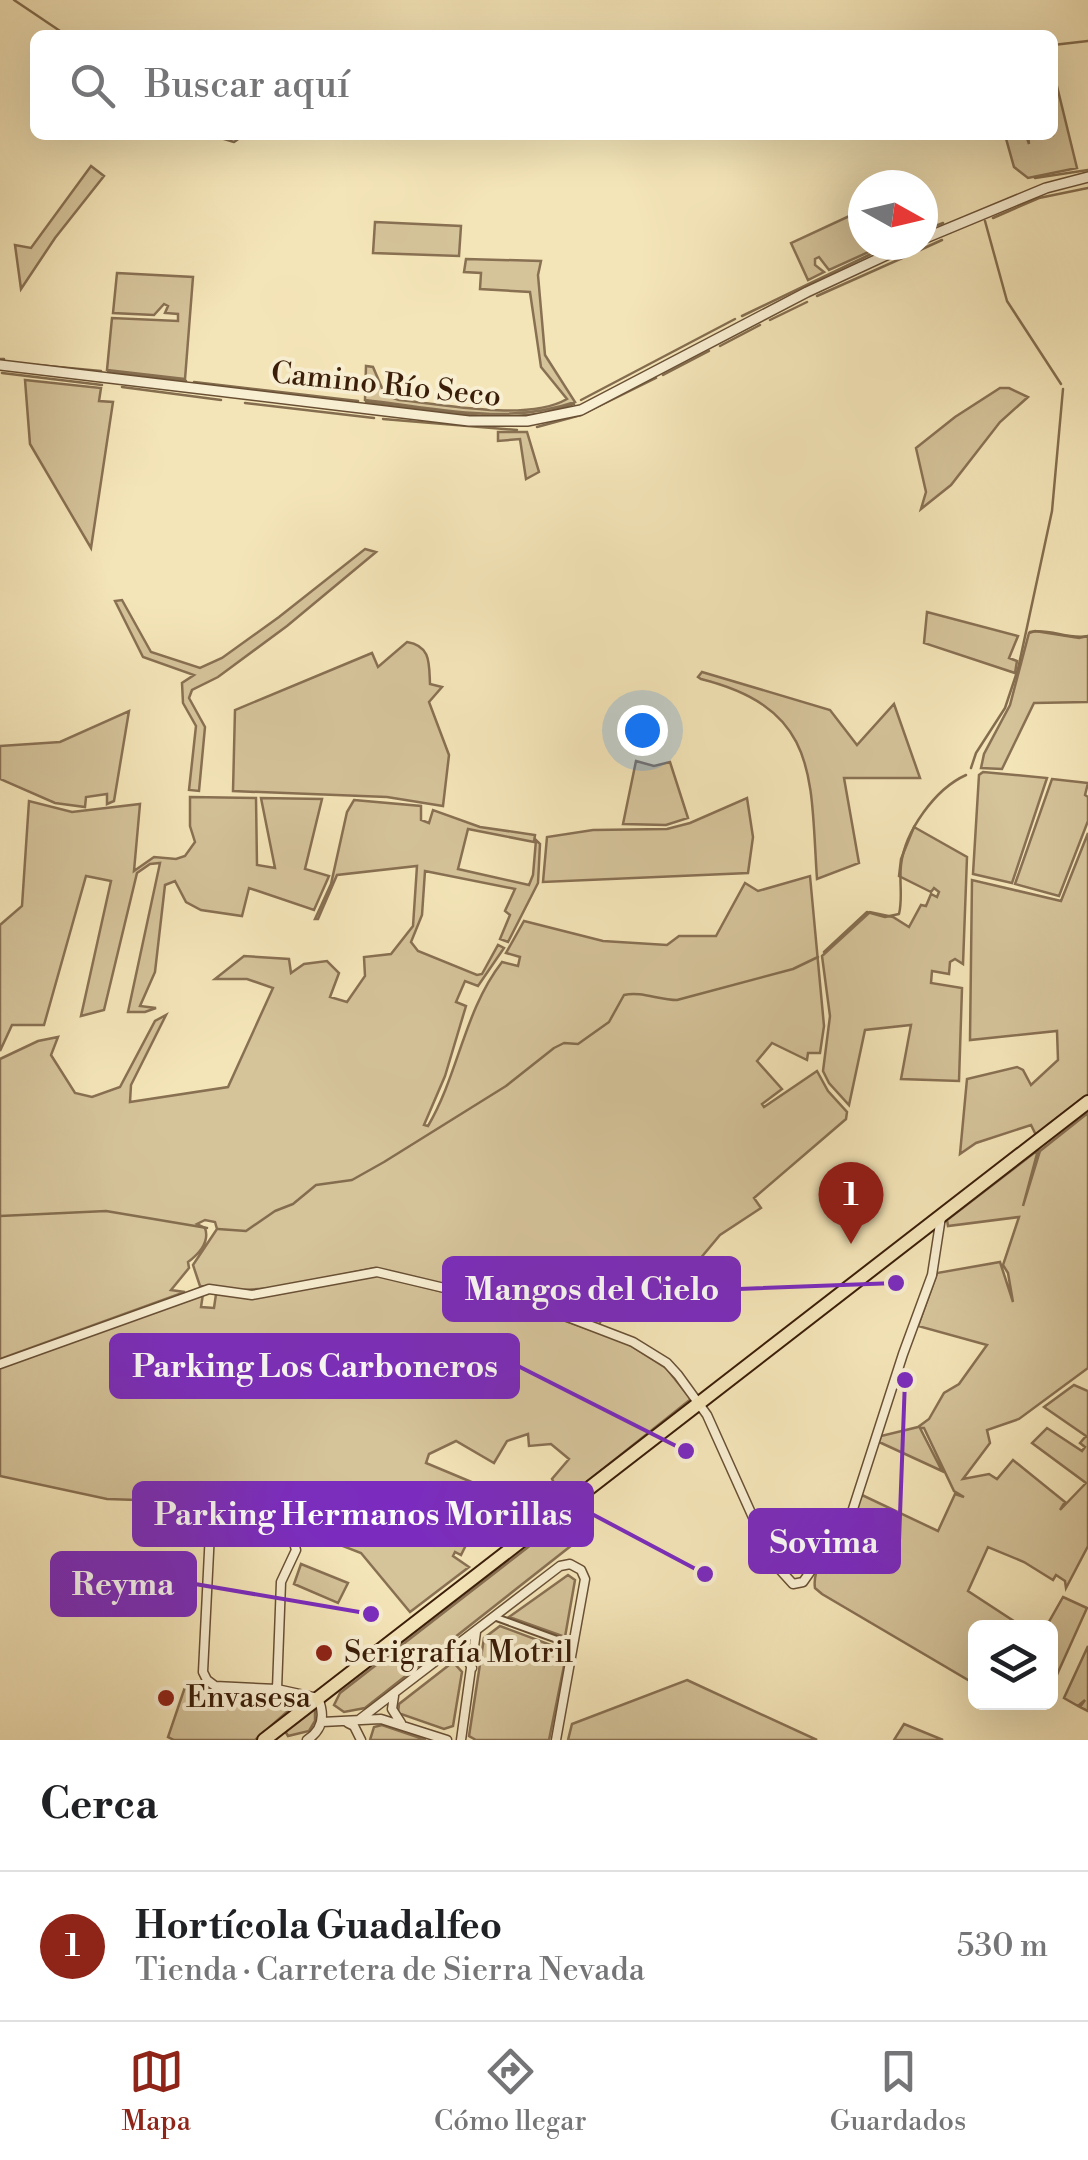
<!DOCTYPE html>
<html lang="es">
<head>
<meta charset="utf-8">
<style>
	:root { --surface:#fff; --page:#f6f6f6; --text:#202124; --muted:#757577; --line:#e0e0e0; --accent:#8f2418 }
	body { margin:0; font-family:"Libre Bodoni",serif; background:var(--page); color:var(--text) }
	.controls { position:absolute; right:30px; bottom:30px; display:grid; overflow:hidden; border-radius:15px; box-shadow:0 10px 40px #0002 }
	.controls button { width:90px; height:90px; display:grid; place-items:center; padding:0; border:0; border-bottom:2px solid var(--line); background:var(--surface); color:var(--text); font:50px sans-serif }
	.compass { position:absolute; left:848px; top:170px; width:90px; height:90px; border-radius:50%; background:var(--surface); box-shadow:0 10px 40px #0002; rotate:98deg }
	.you { position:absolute; left:642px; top:730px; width:35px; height:35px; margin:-25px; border:8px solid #fff; border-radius:50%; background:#1a73e8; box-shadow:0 0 0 15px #1a73e833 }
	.badge { display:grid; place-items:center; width:65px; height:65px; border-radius:50%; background:var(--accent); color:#fff; font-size:32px; font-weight:700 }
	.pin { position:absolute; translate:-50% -82px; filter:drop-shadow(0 2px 5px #0008) }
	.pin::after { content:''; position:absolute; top:52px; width:35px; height:30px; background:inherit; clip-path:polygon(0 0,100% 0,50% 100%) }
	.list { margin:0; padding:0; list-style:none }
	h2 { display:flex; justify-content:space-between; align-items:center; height:130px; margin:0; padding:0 40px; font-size:42px }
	h2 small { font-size:32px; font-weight:400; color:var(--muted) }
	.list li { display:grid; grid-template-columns:65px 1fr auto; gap:30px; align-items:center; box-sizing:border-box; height:150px; padding:0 40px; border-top:2px solid var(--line) }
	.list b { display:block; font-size:38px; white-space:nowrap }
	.list p { margin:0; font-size:32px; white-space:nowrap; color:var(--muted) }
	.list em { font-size:32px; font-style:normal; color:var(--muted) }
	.icon { flex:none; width:55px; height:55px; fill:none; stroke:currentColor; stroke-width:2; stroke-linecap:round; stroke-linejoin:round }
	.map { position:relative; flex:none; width:1088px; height:1740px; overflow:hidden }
	.search { position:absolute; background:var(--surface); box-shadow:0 10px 40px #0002; left:30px; right:30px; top:30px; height:110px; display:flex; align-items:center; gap:25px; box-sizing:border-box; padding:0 35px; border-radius:15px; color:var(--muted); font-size:38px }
	.sheet { height:280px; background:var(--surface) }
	nav { display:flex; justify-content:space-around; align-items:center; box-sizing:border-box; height:140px; border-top:2px solid var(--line); background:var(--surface); font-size:28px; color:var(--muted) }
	nav a { display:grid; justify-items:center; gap:5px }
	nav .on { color:var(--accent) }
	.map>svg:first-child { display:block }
</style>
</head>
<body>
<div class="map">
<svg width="1088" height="1740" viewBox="0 0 1088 1740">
	<rect width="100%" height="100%" fill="#f4e5b8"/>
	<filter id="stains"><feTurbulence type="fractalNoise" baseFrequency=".002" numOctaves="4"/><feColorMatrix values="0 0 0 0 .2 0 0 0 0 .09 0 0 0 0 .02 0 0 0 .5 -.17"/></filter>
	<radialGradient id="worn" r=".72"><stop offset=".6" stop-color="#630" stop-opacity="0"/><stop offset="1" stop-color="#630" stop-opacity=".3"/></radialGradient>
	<path fill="#d5c39a" stroke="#887052" stroke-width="2.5" d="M1054,74l23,94 -49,10 -14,-11 -9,-32h21l3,9 -1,-9h25z
		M91,166l13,10 -49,62 -34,51 -6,-44 16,3z
		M858,212l5,13v20h8l2,5 -44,20 -10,-13 -4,2v6l9,7 -16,8 -17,-37z
		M375,222l86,4 -2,30 -86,-3z
		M466,259l75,2 -3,14 7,80 30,47c-69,24 -140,6 -210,-2l1,-34 7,1 12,28 14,5c45,4 128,22 168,-1l-26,-32 -11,-75 -50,-3 1,-16 -17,-1z
		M117,273l76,4 -8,102 -78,-9 5,-52 66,3v-7l-13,-1 3,-7 -4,-2 -10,11 -41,-2z
		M25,380l76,8 -2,13 14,1 -22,146 -61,-104z
		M1000,388h9l19,9 -28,25 -49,63 -30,24 5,-17 -10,-44 39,-31z
		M498,432h29l12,40 -13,7 -6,-40 -22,2z
		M365,549l11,3 -89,74 -69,51 -26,13 -3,8 16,29 -6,64 -10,-1 7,-64 -13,-23 -1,-20 12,-8 -51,-18 -28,-56 7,-1 29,52 49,16 22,-10 57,-41z
		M927,612l91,24 -9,22 8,3 -2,12 -91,-30z
		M1035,631l44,7 9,-2v66l-54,1 -32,66 -21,-1 3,-14 26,-49 19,-72z
		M407,642c24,4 22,21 23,42l12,3 -13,15 20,53 -6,51 -56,-9 -154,-6 2,-81 137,-57 6,14z
		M702,672l128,38 27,35 37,-41 26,74h-76l15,85 -42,16c-7,-101 3,-170 -116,-200l-3,-2z
		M129,711l-15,90 -7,3v-10l-21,3 -1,10 -30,-4 -55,-24v-33l60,-4z
		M636,761l18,5 16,-4 18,56 -22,7 -43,-1z
		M983,772l64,6 -35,105 -39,-9 6,-99z
		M1052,779l36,4 -3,12 3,2v24l-29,75 -44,-12z
		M190,797l66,1 1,67 18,3 -14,-70 61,1 -17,70 24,7 -15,34 -65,-22 -7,28 -41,-6 -15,-8 -11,-21 -10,4 -10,87 -15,34 16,2 -11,4h-17l32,-149 -10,1 -13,9 -33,137 -23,6 30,-135 -25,-5 -42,149h-32l-12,26v-126l22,-19 7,-105 43,11 68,-8 -6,67 20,-14 22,2 9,-3 10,-14 -5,-16z
		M747,798l6,39 -5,36 -205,9 4,-45 46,-7 74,-1 23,-6z
		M354,800l67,6v14l8,3 4,-13 47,17 55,8 -1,7 -66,-13 -10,40 71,16 4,-10 3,-35 4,4 -2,39 -30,59 -8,-3 10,-24 -5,-4 10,-22 -90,-18 -3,44 -11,27 7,9 59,24 5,-1 16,-29 6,3 -26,38 -13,-5 -9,21 10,4 -21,70 -21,49 4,1c31,-53 36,-115 74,-164l16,4 2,-9 -14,-4 18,-32 79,20 64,4 12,-9h37l29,-53 13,8 52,-15 14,150 -4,27h-12l-1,7 -35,-17 -15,18 25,28 -20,15 2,3 53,-36 11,20 19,21 -1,7 -92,79 7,10 -41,27 -31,37 -26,22 -6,-12 -54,34 -4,9 -43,-15 -54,-1 -44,-21 -83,-20 -98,20 -35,2 -42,-4 -7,-21 24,-36 -2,-7 -10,-2 -8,4 8,4c5,14 -5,25 -17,34l1,6 -18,22 14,2 -185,67v-300l38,-18 20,-4 -7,18 24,38 17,4 28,-10 35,-66 11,-6 -35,70 -1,17 98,-15 45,-99 -26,-9h-32l29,-23 45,3 2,14 13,-9 23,-3 12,12 -9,24 17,5 18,-26 -1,-19 27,-3 22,-28 4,-60 -80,9 -19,44h-3l16,-35 16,-72z
		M914,827l53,30 -4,107 -8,-5 -5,3 -1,12 -17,-3 -1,12 31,5 -3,93 -58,-2 10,-54 -46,5 -16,75 -20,-22 -6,-12 7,-55 -8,-60 48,-44 23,5 16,10 12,-22 5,1 5,-12 6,3 2,-5 -5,-4 -3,4 -32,-16 2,-17z
		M1088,833v264l-52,38 -5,-10 -55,18 -16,11 7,-75 50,-12 6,3 8,15 27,-25 -1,-29 -87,9 2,-160 89,21z
		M1088,1113v255l-69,51 -32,11 3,13 -27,36 26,-5 8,5 16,-19 52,42 -5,8 26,-27 -54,-40 15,-15 35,23 3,-4 -5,-4 6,-7 -42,-29 30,-22 14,6v155l-22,42 -1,-7 -9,-6 -3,5 -29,-18 -36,-15 -20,44 55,36 -47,1 -1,56 -153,-90 -7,-6c-4,-26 25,-49 37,-71 4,-7 7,-15 10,-22l76,36 17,-37 9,3 -10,-6 -30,-63h-4l22,43 -63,-29 2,-6 37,-9 11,-8 15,-26 15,-9 28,-39 -69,-19 19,-53 63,-11 13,40 -5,-29 -5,-8 16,-48 -71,9 -1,-6 91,-70 -15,56 17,-55z
		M376,1275l80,20 41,21 63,3 65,23 41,26 25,31 -127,101 -12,-21 17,-20 -18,-15 -22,2 -1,-12 -21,7 -13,22 -38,-22 -27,13 -3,9 67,28 -32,64 -6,-3 -2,4 16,11 -59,45 -49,-59 -129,-50 -125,-4 -107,-23v-109l203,-73 -2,13 13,1 2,-14 38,4z
		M579,1513l8,10 -1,11 -221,174 -21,4 -10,-7 6,-12 227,-176z
		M301,1564l47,19 -10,20 -44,-19z
		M568,1575l7,5 -10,57 -56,-20z
		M1063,1597l24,11 -36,80 -1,-60 -4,-1z
		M500,1626l67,25 -18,89h-73l-7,-4 15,-98z
		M1088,1646v65l-8,-4 5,-7 -7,6 -14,-8z
		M453,1662l9,10 -9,54 -9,3 -46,-16 1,-9z
		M687,1680l130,60h-249l4,-16z
		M185,1687l90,3 11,7 2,14 -33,29h-81l-6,-3z
		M315,1707v14l-6,10 -21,5 -3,-5z
		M904,1724l39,16h-49z
		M382,1725l44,15h-56l4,-13z"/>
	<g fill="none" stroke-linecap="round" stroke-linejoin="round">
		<path stroke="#846d4e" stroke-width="2.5" d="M14,0l52,35
			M1053,45l35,-4
			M211,135l23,7 10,-7
			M1035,178l53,-8
			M993,218l46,-20 49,-10
			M985,221l22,80 54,83
			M923,231l20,-8
			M920,250l22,-10
			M878,251l14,-6
			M817,296l92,-41
			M742,316l131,-63
			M770,320l37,-18
			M720,346l40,-21
			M0,359h4
			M37,365l64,6
			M108,372l78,9
			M2,373l100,12
			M663,375l46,-24
			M194,382l164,19
			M122,387l99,13
			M581,400l154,-81
			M366,402l124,15
			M245,403l129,15
			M547,412l27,-8
			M503,417l36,-3
			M383,419l134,11
			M537,427l44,-12 75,-37
			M1030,632c20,-4 38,8 58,4
			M971,768l5,-15 29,-45 13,-39 34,-158 11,-122
			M824,952l43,-40 18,5 14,-3c4,-16 0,-32 2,-49 4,-34 34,-76 65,-90
			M0,1216l106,-5 101,17
			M218,1229l28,2 29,-20 18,-7 23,-19 36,-5 32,-18 122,-76 48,-38 10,-5 14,1 31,-22 15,-27c17,-4 35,5 53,5l116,-31 25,-12"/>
		<defs>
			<path id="pedestrian" d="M495,1617l77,28"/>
			<path id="minor" d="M0,1364l209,-75 43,6 125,-23 80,19 39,20 64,3 73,28 34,21 11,12 29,40 66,147 20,22 10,-2 49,-70 51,-158 29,-79 9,-58
				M450,1651l16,6 6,11
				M277,1689l4,-107 15,-32 -4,-14 -61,-26 -20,2 -8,160 4,8 8,6 62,3 41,9c7,17 5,32 -11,42
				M394,1696l-2,13 9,14
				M360,1719l200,-153 10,-2 11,6 4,9 -29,161
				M322,1722l59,-3 66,21
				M348,1723l6,3 7,14
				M461,1740l15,-108"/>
			<path id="tertiary" d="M923,239l123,-51 42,-11
				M0,365l469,56h58l54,-11 226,-118 101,-47"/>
			<path id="trunk" d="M264,1740l824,-638"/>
		</defs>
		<use href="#pedestrian" stroke="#695035" stroke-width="9"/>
		<use href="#minor" stroke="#695035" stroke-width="11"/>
		<use href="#tertiary" stroke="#695035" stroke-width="12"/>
		<use href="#trunk" stroke="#3b1e09" stroke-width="16"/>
		<use href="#pedestrian" stroke="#f8eed1" stroke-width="5"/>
		<use href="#minor" stroke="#f8eed1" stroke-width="8"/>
		<use href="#tertiary" stroke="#f8eed1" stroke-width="9"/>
		<use href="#trunk" stroke="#f4e5b8" stroke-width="12"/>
	</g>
	<g fill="#8f2418" stroke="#f8eed1" stroke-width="4">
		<circle cx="324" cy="1653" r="10"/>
		<circle cx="166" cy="1698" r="10"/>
	</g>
	<g text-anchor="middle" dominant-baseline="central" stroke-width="8" stroke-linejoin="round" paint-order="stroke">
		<g font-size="30" fill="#3b1e09" stroke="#f8eed1">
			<text transform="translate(386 385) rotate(6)">Camino Río Seco</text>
		</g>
		<g font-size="30" fill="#3b1e09" stroke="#f8eed1" text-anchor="start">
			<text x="344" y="1653">Serigrafía Motril</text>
			<text x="186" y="1698">Envasesa</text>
		</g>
	</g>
	<path fill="none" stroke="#7b2cbf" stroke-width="4" d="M896 1283L739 1289M686 1451L518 1366M705 1574L592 1514M905 1380L899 1541M371 1614L195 1584"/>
	<g fill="#7b2cbf" stroke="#f8eed1" stroke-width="4">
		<circle cx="896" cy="1283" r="10"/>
		<circle cx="686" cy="1451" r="10"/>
		<circle cx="705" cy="1574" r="10"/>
		<circle cx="905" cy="1380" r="10"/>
		<circle cx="371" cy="1614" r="10"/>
	</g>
	<g fill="#7b2cbf" stroke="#7b2cbf" stroke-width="4">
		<rect x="444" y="1258" width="295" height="62" rx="10"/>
		<rect x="111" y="1335" width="407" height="62" rx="10"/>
		<rect x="134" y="1483" width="458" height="62" rx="10"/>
		<rect x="750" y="1510" width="149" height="62" rx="10"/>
		<rect x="52" y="1553" width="143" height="62" rx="10"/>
	</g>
	<g font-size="32" text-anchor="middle" font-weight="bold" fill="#fff">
		<text x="592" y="1300">Mangos del Cielo</text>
		<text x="315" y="1377">Parking Los Carboneros</text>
		<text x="363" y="1525">Parking Hermanos Morillas</text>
		<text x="824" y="1553">Sovima</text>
		<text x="123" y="1595">Reyma</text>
	</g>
	<rect width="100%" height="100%" filter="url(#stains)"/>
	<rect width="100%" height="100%" fill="url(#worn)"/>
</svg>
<div class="controls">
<button><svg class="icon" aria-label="layers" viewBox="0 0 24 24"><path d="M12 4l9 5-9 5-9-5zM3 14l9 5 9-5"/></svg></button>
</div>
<svg class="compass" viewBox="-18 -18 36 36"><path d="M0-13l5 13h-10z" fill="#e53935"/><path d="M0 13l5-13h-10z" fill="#757577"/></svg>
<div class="you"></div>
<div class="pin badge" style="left:851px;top:1244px">1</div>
<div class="search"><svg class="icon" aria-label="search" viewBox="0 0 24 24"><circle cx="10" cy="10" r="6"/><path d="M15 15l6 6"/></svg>Buscar aquí</div>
</div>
<section class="sheet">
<h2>Cerca<small></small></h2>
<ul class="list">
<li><span class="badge">1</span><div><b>Hortícola Guadalfeo</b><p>Tienda · Carretera de Sierra Nevada</p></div><em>530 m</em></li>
</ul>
</section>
<nav>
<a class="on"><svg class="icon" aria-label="map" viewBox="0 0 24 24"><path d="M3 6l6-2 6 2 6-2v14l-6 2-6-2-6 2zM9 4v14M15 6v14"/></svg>Mapa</a>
<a><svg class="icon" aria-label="directions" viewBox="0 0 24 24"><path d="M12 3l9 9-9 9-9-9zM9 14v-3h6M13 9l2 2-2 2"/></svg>Cómo llegar</a>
<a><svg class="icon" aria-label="saved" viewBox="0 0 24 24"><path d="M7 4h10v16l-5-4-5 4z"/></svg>Guardados</a>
</nav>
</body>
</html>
